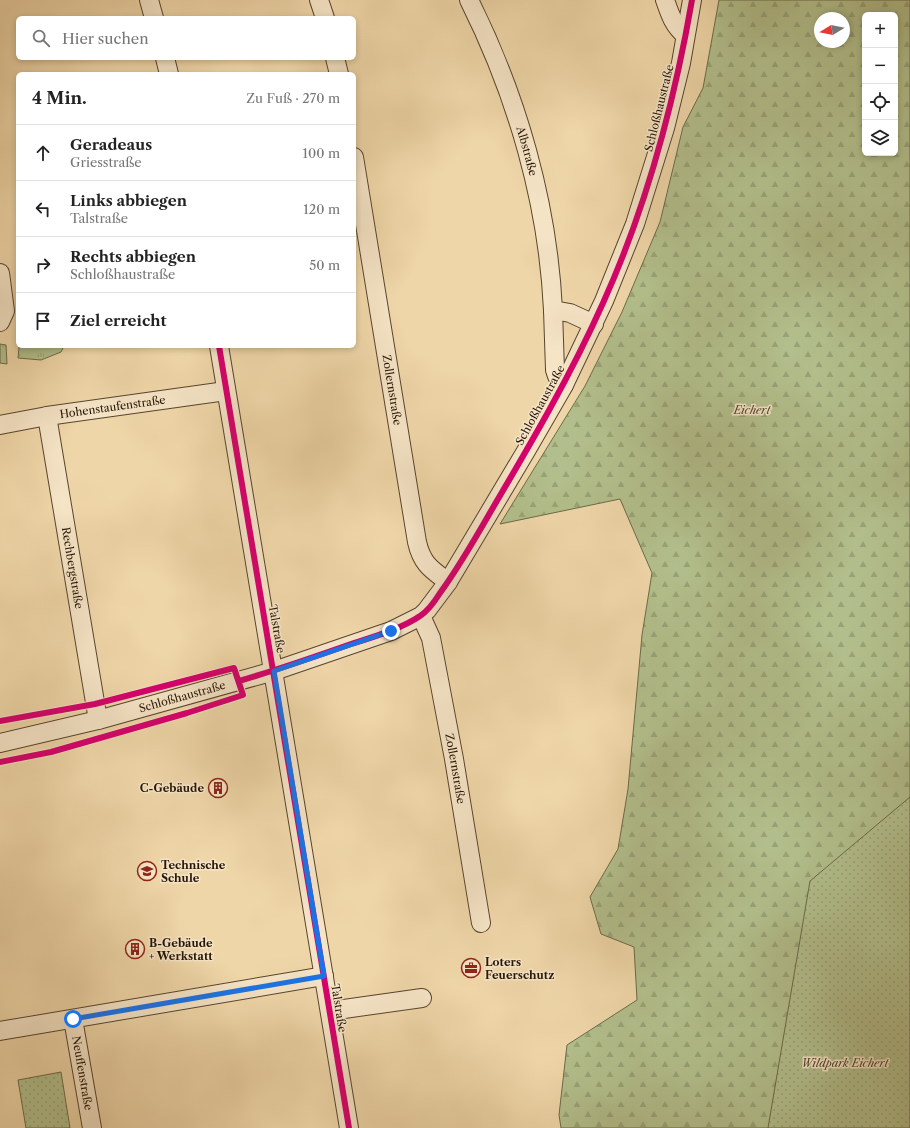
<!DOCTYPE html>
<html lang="de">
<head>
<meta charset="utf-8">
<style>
	:root { --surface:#fff; --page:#f2f2f2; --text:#222; --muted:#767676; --line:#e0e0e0 }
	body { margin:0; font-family:"Libre Caslon Text",serif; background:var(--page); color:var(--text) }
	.controls { position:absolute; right:12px; top:12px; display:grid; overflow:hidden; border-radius:6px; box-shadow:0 2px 6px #0003 }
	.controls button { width:36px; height:36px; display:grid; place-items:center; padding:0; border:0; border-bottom:1px solid var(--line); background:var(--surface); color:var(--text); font:20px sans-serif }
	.compass { position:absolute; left:814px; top:12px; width:36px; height:36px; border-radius:50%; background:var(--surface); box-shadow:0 2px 6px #0003; rotate:260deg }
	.stop { position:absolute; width:12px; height:12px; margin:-9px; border:3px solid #1a73e8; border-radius:50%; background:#fff }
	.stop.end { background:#1a73e8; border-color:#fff; box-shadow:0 1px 4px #0008 }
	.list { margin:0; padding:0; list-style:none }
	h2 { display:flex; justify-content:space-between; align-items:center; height:52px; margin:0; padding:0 16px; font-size:17px }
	h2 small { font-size:13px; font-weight:400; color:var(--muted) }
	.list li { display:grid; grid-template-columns:26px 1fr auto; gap:12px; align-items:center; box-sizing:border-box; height:56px; padding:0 16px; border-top:1px solid var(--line) }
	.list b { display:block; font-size:15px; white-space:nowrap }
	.list p { margin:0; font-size:13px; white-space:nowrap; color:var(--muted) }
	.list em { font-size:13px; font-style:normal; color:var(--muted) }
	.icon { flex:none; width:22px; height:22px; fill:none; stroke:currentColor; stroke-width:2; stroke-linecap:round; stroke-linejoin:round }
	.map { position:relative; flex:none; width:910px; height:1128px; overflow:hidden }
	.search { position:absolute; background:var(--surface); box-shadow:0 2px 6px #0003; left:16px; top:16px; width:340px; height:44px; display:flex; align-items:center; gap:10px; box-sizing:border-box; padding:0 14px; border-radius:6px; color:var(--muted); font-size:15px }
	.panel { position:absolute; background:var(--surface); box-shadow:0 2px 6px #0003; left:16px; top:72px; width:340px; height:276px; border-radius:6px }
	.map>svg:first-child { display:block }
</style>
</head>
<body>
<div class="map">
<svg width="910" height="1128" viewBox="0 0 910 1128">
	<defs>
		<pattern id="grass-tufts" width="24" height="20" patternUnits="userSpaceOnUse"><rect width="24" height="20" fill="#b2bf8c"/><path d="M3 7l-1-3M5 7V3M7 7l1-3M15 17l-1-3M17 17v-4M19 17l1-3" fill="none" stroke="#99a377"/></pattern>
		<pattern id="forest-firs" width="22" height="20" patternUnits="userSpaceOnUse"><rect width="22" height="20" fill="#b2bf8c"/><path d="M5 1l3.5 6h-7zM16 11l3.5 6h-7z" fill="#99a377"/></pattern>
		<pattern id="park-dots" width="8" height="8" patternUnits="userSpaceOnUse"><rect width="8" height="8" fill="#b2bf8c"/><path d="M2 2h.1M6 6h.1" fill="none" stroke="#99a377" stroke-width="1.8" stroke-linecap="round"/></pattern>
	</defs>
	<rect width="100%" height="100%" fill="#efd6a8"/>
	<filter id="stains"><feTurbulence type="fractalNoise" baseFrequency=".005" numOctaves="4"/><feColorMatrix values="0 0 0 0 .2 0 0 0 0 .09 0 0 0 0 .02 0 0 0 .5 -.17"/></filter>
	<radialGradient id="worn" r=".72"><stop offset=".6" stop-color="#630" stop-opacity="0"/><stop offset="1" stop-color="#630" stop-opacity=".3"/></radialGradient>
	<path fill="url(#grass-tufts)" stroke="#6c6a48" d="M0,344l6,1 1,19 -7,-1z
		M23,346h41l-3,6 -20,8 -23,-2 1,-11z"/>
	<path fill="url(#forest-firs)" stroke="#6c6a48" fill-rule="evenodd" d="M719,0h191v1128h-349l-2,-13 8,-70 70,-45 -3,-53 -33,-13 -11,-37 28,-48 10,-60 14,-154 10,-62 -32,-74 -120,25 85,-138 37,-74 38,-90 23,-95 20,-39zM865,15h30v138h-30zM820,18h24v24h-24z"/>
	<path fill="url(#park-dots)" stroke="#6c6a48" d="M910,797v331h-142l42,-247z
		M61,1072l9,56h-44l-8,-48z"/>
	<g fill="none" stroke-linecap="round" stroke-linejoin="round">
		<defs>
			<g id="minor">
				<path d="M149,0l5,18"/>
				<path d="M319,0l6,18"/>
				<path id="s1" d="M469,0c48,96 79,203 84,310l17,3 24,11"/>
				<path d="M665,0c5,14 8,25 20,35"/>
				<path d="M165,58l4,16"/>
				<path d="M335,58l4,16"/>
				<path id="s2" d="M354,157l63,385c5,22 14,27 31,40"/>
				<path d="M0,273l5,38 -5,11"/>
				<path d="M553,310l2,60 2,6 7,9"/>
				<path d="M219,346l130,782"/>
				<path id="s3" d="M47,416l51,304"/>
				<path id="s4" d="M0,425l47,-9 179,-25"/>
				<path id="s5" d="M421,616l10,22 23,121 27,164"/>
				<path id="s6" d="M0,743l98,-23 176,-49 117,-40 30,-15 6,-6 21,-28 78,-131 38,-66 40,-84 31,-77 30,-96 16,-65 11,-63"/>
				<path d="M330,1011l92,-13"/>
				<path id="s7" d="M73,1019l19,109"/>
				<path d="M0,1031l324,-55"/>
			</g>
		</defs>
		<use href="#minor" stroke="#58442e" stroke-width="20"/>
		<use href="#minor" stroke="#f5e4c6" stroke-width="18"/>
		<defs>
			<path id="cycleway" d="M219,346l130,782
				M239,681c38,-11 75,-24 112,-37 22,-7 50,-15 69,-28 8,-5 15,-15 20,-23 19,-26 35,-54 51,-82 40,-68 80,-136 112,-208 44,-97 71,-199 89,-303
				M0,721l95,-17 139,-36 9,27 -56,18 -136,39 -51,10"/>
		</defs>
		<use href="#cycleway" stroke="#f5e4c6" stroke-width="8"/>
		<use href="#cycleway" stroke="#d6006c" stroke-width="6"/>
	</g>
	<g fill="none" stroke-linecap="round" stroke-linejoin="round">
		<path stroke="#1a73e8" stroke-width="5" d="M73,1019l251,-43 -50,-305 117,-40"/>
	</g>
	<defs>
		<symbol id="building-ring" viewBox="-11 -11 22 22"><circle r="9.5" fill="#f5e4c6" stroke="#8f2418" stroke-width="1.5"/><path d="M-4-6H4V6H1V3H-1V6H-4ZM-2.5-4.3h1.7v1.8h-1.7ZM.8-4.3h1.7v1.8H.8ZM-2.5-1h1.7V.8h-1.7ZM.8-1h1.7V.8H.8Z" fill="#8f2418"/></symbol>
		<symbol id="school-ring" viewBox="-11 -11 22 22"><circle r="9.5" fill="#f5e4c6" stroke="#8f2418" stroke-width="1.5"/><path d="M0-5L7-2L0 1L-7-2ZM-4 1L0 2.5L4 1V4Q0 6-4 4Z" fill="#8f2418"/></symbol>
		<symbol id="office-ring" viewBox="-11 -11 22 22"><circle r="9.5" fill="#f5e4c6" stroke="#8f2418" stroke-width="1.5"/><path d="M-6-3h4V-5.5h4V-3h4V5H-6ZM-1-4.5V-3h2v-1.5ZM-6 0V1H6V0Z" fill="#8f2418"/></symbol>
	</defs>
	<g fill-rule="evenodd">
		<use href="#building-ring" x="207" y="777" width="22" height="22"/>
		<use href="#school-ring" x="136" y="860" width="22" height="22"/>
		<use href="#building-ring" x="124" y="938" width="22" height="22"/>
		<use href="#office-ring" x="460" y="957" width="22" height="22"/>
	</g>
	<g text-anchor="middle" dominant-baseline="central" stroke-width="3" stroke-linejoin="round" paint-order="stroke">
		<g font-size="11" fill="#251405" stroke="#f5e4c6">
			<text transform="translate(659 108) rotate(-76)">Schloßhaustraße</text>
			<text stroke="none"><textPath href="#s1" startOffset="162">Albstraße</textPath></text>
			<text stroke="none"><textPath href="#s2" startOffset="236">Zollernstraße</textPath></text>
			<text transform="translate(540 405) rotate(-61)">Schloßhaustraße</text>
			<text stroke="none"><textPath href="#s4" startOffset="114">Hohenstaufenstraße</textPath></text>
			<text stroke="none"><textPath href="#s3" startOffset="154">Rechbergstraße</textPath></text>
			<text transform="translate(277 629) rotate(80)">Talstraße</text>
			<text stroke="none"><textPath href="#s6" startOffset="188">Schloßhaustraße</textPath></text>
			<text stroke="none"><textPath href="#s5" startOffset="157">Zollernstraße</textPath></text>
			<text transform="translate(339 1008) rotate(81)">Talstraße</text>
			<text stroke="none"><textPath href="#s7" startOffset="55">Neuffenstraße</textPath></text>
		</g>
		<g font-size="11" font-style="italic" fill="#4f472e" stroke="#f5e4c6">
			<text x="752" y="410">Eichert</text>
			<text x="845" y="1063">Wildpark Eichert</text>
		</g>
		<g font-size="11" font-weight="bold" fill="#251405" stroke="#f5e4c6" text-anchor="start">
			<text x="204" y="788" text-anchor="end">C-Gebäude</text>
			<text x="161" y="865">Technische<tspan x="161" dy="13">Schule</tspan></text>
			<text x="149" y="943">B-Gebäude<tspan x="149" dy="13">+ Werkstatt</tspan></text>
			<text x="485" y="962">Loters<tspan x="485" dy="13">Feuerschutz</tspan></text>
		</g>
	</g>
	<rect width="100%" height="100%" filter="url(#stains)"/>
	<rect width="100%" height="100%" fill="url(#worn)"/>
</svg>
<div class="controls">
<button>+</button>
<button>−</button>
<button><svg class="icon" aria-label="locate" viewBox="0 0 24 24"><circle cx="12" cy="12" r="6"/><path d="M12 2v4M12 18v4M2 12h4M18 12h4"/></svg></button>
<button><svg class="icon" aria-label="layers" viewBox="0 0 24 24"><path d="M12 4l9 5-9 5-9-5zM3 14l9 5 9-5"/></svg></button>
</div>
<svg class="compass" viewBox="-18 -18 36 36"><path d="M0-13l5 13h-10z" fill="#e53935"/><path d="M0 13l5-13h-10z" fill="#767676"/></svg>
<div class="stop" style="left:73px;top:1019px"></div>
<div class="stop end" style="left:391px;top:631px"></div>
<div class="search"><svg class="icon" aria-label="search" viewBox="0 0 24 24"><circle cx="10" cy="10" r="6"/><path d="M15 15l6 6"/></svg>Hier suchen</div>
<section class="panel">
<h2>4 Min.<small>Zu Fuß · 270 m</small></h2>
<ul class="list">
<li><svg class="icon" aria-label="ahead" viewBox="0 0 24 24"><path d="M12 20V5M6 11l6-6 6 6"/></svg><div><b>Geradeaus</b><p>Griesstraße</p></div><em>100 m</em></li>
<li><svg class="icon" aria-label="left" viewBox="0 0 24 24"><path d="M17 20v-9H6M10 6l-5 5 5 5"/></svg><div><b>Links abbiegen</b><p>Talstraße</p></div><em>120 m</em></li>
<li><svg class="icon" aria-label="right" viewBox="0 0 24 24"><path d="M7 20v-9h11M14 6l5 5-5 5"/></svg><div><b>Rechts abbiegen</b><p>Schloßhaustraße</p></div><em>50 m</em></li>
<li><svg class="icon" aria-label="arrive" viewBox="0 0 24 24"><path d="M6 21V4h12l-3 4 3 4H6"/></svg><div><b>Ziel erreicht</b></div></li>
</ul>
</section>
</div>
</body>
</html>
